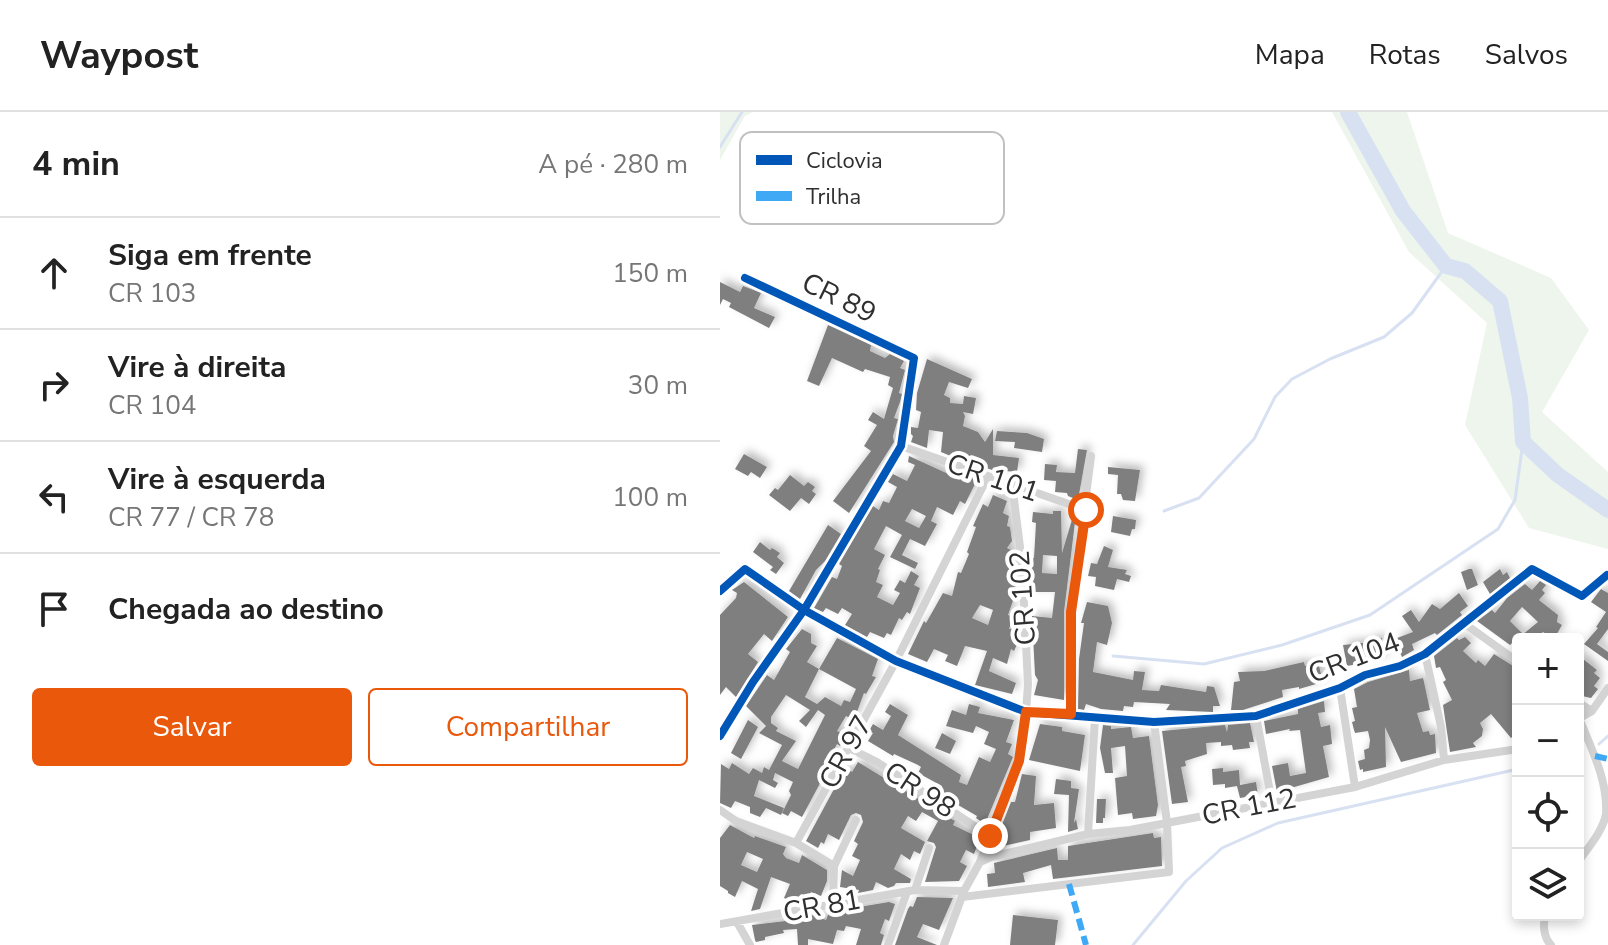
<!DOCTYPE html>
<html lang="pt">
<head>
<meta charset="utf-8">
<style>
	:root { --surface:#fff; --page:#f2f2f2; --text:#222; --muted:#767676; --line:#e0e0e0; --accent:#ea580c }
	body { margin:0; font-family:"Nunito Sans",sans-serif; background:var(--page); color:var(--text) }
	.controls { position:absolute; right:24px; bottom:24px; display:grid; overflow:hidden; border-radius:8px; box-shadow:0 4px 12px #0003 }
	.controls button { width:72px; height:72px; display:grid; place-items:center; padding:0; border:0; border-bottom:2px solid var(--line); background:var(--surface); color:var(--text); font:40px sans-serif }
	.stop { position:absolute; width:24px; height:24px; margin:-18px; border:6px solid #ea580c; border-radius:50%; background:#fff }
	.stop.end { background:#ea580c; border-color:#fff; box-shadow:0 2px 8px #0008 }
	.list { margin:0; padding:0; list-style:none }
	h2 { display:flex; justify-content:space-between; align-items:center; height:104px; margin:0; padding:0 32px; font-size:34px }
	h2 small { font-size:26px; font-weight:400; color:var(--muted) }
	.list li { display:grid; grid-template-columns:52px 1fr auto; gap:24px; align-items:center; box-sizing:border-box; height:112px; padding:0 32px; border-top:2px solid var(--line) }
	.list b { display:block; font-size:30px; white-space:nowrap }
	.list p { margin:0; font-size:26px; white-space:nowrap; color:var(--muted) }
	.list em { font-size:26px; font-style:normal; color:var(--muted) }
	.actions { display:flex; gap:16px; padding:24px 32px }
	.actions a { flex:1; padding:18px 0; border:2px solid var(--accent); border-radius:8px; text-align:center; font-size:28px; color:var(--accent) }
	.actions .main { background:var(--accent); color:#fff }
	.icon { flex:none; width:44px; height:44px; fill:none; stroke:currentColor; stroke-width:2; stroke-linecap:round; stroke-linejoin:round }
	.map { position:relative; flex:none; width:888px; height:833px; overflow:hidden }
	header { display:flex; align-items:center; gap:48px; box-sizing:border-box; height:112px; padding:0 40px; background:var(--surface); border-bottom:2px solid var(--line) }
	header strong { font-size:38px }
	nav { display:flex; gap:44px; margin-inline-start:auto; font-size:28px }
	main { display:flex }
	aside { flex:1; background:var(--surface) }
	.map>svg:first-child { display:block }
</style>
</head>
<body>
<header>
<strong>Waypost</strong>
<nav><a>Mapa</a><a>Rotas</a><a>Salvos</a></nav>
</header>
<main>
<aside>
<h2>4 min<small>A pé · 280 m</small></h2>
<ul class="list">
<li><svg class="icon" aria-label="ahead" viewBox="0 0 24 24"><path d="M12 20V5M6 11l6-6 6 6"/></svg><div><b>Siga em frente</b><p>CR 103</p></div><em>150 m</em></li>
<li><svg class="icon" aria-label="right" viewBox="0 0 24 24"><path d="M7 20v-9h11M14 6l5 5-5 5"/></svg><div><b>Vire à direita</b><p>CR 104</p></div><em>30 m</em></li>
<li><svg class="icon" aria-label="left" viewBox="0 0 24 24"><path d="M17 20v-9H6M10 6l-5 5 5 5"/></svg><div><b>Vire à esquerda</b><p>CR 77 / CR 78</p></div><em>100 m</em></li>
<li><svg class="icon" aria-label="arrive" viewBox="0 0 24 24"><path d="M6 21V4h12l-3 4 3 4H6"/></svg><div><b>Chegada ao destino</b></div></li>
</ul>
<div class="actions"><a class="main">Salvar</a><a>Compartilhar</a></div>
</aside>
<div class="map">
<svg width="888" height="833" viewBox="0 0 888 833">
	<defs>
		<filter id="shadow"><feDropShadow dx="4" dy="-4" stdDeviation="4" flood-color="#0004"/></filter>
	</defs>
	<rect width="100%" height="100%" fill="#fff"/>
	<path fill="#eef5ec" d="M0,0h33l-8,4 -25,44z
		M612,0h75l41,121 103,45 38,52 -47,82 66,60v77l-79,-21 -64,-103 22,-102 -78,-71z"/>
	<g fill="none" stroke-linecap="round" stroke-linejoin="round">
		<path stroke="#d8e1f2" stroke-width="3" d="M0,35l22,-35
			M444,399l35,-13 55,-59 21,-42 17,-18 38,-20 54,-22 28,-24 34,-47
			M393,544l91,8 78,-19 88,-30 128,-86 17,-29 8,-58
			M879,632l9,-8
			M858,643l2,-1
			M413,833l53,-64 36,-33 56,-25 240,-54"/>
		<path stroke="#d8e1f2" stroke-width="16" d="M628,0l55,99 43,55 19,5 35,30 20,97 3,44 35,33 50,35"/>
	</g>
	<path fill="#7f7f7f" fill-rule="evenodd" filter="url(#shadow)" d="M0,170l20,10 3,-6 18,7 -7,15 21,9 -6,11 -40,-21 2,-4 -8,-4 -3,6z
		M108,213l43,20 -1,6 15,7 5,-4 14,7 -4,7 5,2 -6,23 3,1 -2,8 -6,16 4,1 -5,17 1,6 -45,71 -16,-12 38,-50 -7,-5 13,-21 -9,-5 5,-8 11,7 9,-31 -5,-3 2,-8 -25,-8 -2,3 -31,-14 -13,28 -12,-5z
		M207,247l45,20 -4,9 -19,-6 -5,13 6,3v5l13,1 1,-8 12,2 -3,16 -10,-2 2,4 -2,10 15,6 7,10 8,-13v26l26,3 -2,14 -12,-1v3l-19,-6v-4l-19,-3v-5l-14,-2v3l-12,-5 2,-20 -14,-2 -2,18 -16,-6 2,-6 -2,-2v-7l7,1 3,-16 -5,-2 1,-17z
		M277,319l30,2 17,6 -2,13 -28,-4 1,-6 -20,-1z
		M358,337l9,1 -9,50 -10,-4 -1,-3 -12,-1 1,-11 -12,-1 1,-16 12,1 -1,7 19,1z
		M24,342l23,13 -7,11 -9,-6 -3,4 -13,-7z
		M189,344l46,21 2,-4 20,7 -12,24 -5,-3 -7,14 -16,-8 -6,14 6,3 -12,22 -15,-7 -8,16 16,8 -3,6 -25,-12 12,-22 -16,-9 -12,23 11,6 -7,14 2,1 -4,12 7,3 -6,12 16,8 7,-12 -6,-3 6,-10 5,3 6,-12 8,5 -5,9 6,3 -10,26 -3,-2 -5,8 -3,-2 -8,17 -4,-2 -3,5 -14,-6 -3,5 -22,-12 7,-11 -10,-6 -4,6 -12,-6 -3,4 -9,-4 18,-31 5,2 5,-13 -3,-2 34,-58 6,4 4,-9 6,2 8,-16 -9,-5 5,-8 14,7 8,-16 -7,-3zM192,397l14,7 -7,12 -14,-7z
		M388,355l32,3 -5,31 -12,-1 -2,-6h-4l1,-19 -10,-1z
		M70,363l14,11 4,-4 7,5 -3,4 4,3 -7,10 -8,-6 -11,13 -21,-16 6,-7 3,2z
		M273,383l14,6 -4,12 6,3 -2,10 3,1 2,14 -5,7 6,3 3,41 -8,23 5,2 -4,12h9l1,11 -5,11 -3,-2 -4,15 -14,-6 -4,13 27,12 -4,11 -37,-9 12,-34 -22,-5 -8,20 -12,-5 3,-6 -14,-6 -7,13 -19,-8 16,-33 2,2 17,-30 9,3 6,-24 3,1 8,-19 -2,-2 9,-25 -3,-1 10,-22 5,3zM260,493l13,5 -5,15 -16,-7z
		M333,399h8l1,42 12,-40 2,1 -12,98v88l-30,-5 4,-15 -3,-5 -3,-59 20,2 3,-26h-23l-1,-26 -3,-8h6l2,-35 -4,-1 1,-10 20,2zM323,443l14,1v18l-15,-1z
		M393,404l23,4 -1,9h-3l-2,7 -19,-4z
		M108,413l13,9 -16,27 -9,9 -16,29 -11,-8z
		M40,430l10,8 2,-2 8,5 -3,4 7,6 -8,11 -6,-4 3,-3 -20,-15z
		M384,434l9,4 -5,17 19,3 -2,4 6,2 -2,6 -12,-3 -3,11 -19,-4 1,-9 -8,-1 3,-13 6,1z
		M749,457h3l6,16 -11,5 -6,-18z
		M780,457l3,6 4,-3 3,6 -20,16 -7,-12z
		M820,469l6,4 -4,5 3,3 -6,7 19,15 -1,7 5,3 -8,14 -11,-7 -8,7h-18l21,-17 -16,-15 -12,14 12,12 -12,12 -33,-24 15,-11 3,3 12,-15 18,-14 7,6z
		M24,470l44,35 -16,24 -8,-7 -16,20 10,8 -22,35 -10,-10 -6,8v-80l16,-17 1,-5 -5,-3z
		M881,477l7,4v36l-11,15 11,8v9l-24,-17 14,-16 -2,-1 10,-15 -15,-10z
		M739,481l9,13 -8,6 2,3 -25,20 -2,-2 -23,11 2,6 -12,7 -6,-13 3,-2 -2,-4 16,-6 -11,-16 9,-6 8,12 13,-18 8,5z
		M367,490l21,4 4,17 -5,22 -10,-3 -4,30 40,8 1,-9 11,1 -3,18 17,1 2,-6 45,7 1,-6 7,1 6,19h-7v6l-47,-2 4,-6 -36,-2 -1,5 -9,-1 -1,5 -22,-2 -15,-5 -2,6 -6,-1 1,-50 5,-36h-3z
		M82,517l9,5v9l6,3 -10,16 12,7 18,-31 41,21 -6,17 4,1 -10,17 -2,-1 -10,27 -8,-4 -9,15 9,4 -6,11 -3,-2 -7,13 3,2 -31,58 -11,-6 -3,5 -6,-3 9,-18 -2,-4 4,-9 -18,-9 -2,7 5,3 -3,5 -16,-8 -5,16 30,12 -3,7 -15,-7 -6,9 -10,-4v-6l-15,-6 -4,7 -11,-5 1,-39 8,5 3,-6 17,11 4,-6 9,5 2,-6 5,3 13,-25 -23,-12 7,-7 -20,-20 21,-31 7,5 16,-28 -4,-3zM99,557l37,20 -6,13 -6,-2 -3,6 -16,-9 -8,7 -12,-7zM66,583l24,15 -11,11 7,6 12,-17 7,5 -27,54 -16,-8 14,-20 -20,-10 2,-3 -7,-5v-6z
		M745,525l6,6 -8,8 13,12 2,-3 7,6 9,-12 24,15v63l-7,6 -20,-24 -11,9 3,6 -1,7 -9,7 3,4 -26,5 -7,-47 9,-5 -9,-18 3,-2 -6,-13 -4,1 -2,-12 23,-18 2,2z
		M662,526l2,21 -26,2v3l-11,2 -4,-21 29,-3v-3z
		M858,543l19,15 -3,3 6,5 -6,8 4,3 -7,9 -13,-3z
		M584,550l1,4 13,-4 5,20 -24,7v-2l-17,3 1,7 -40,13h-12l3,-28 6,-1 -2,-9 26,-1z
		M689,558l1,11 13,-3 1,4 6,28 -13,3 6,19 6,-1 1,4 5,-1 1,19 -35,9 -16,-35 1,40 -23,5v-3l-3,1 -2,-9 7,-2 -1,-9 5,-2 1,-8 -2,-9 -13,2 -1,-3 -2,-8 3,-1 -3,-13 5,-1 -3,-18 14,-7z
		M604,589l1,11 -7,1 3,14 9,-2 2,19 -9,2 6,31 -52,15 -5,-26 16,-3 2,13 16,-3 -6,-43 -11,1 1,-2 -24,5 -2,-13 34,-7v-5z
		M170,592l18,11 -10,20 63,40 -2,7 8,3 12,-28 11,5 6,-13 -12,-5 5,-12 -13,-6 -3,7 -27,-7 6,-16 14,5 3,-11 11,3 -2,6 36,7 -8,22 6,2 -4,10 5,3 -28,67 -9,-6 1,-2 -38,-22 3,-8 -24,-13 3,-6 -3,-2 -24,-11 -1,2 -25,-15 5,-8 -4,-2 4,-7 10,6 8,-14 -6,-4z
		M28,608l10,7 -17,32 -10,-6z
		M530,611l4,19h-5l1,6 -17,2 -1,-5 -11,1v-4l-15,1 1,11 -22,7 1,5 -5,1 7,35 -16,2 -10,-73 63,-6 2,7 1,-7z
		M320,612l22,3v4l23,4 -5,36 -51,-11z
		M383,613l8,1v3l20,-2 2,11 16,-2 9,69 -2,11 -23,3 -1,-6 -14,2 -3,-37 12,-2 -2,-30 -14,2 2,25h-8l-5,-25z
		M222,621l14,8 -6,13 -15,-6z
		M138,650l97,59 -2,4 27,13 -6,16 -8,-4 -6,12 7,4 -8,15 -34,1 11,-35 -2,-4 -7,-2 11,-20 -16,-9 -6,9 -8,-5 -7,12 24,14 -5,12 -6,-3 -4,9 -9,-6 -7,15 17,10 -1,4h-14l-2,3 -6,2 -12,-6 -3,8 -15,3 1,-3 -19,-3 2,-17 11,6 7,-16 -8,-4 6,-12 -4,-3 9,-19 -2,-7 -5,-2 -5,2 -12,25 -11,-6 -4,10 -3,-2 -3,6 -12,-7 35,-65 5,-8 6,4z
		M503,656v4l16,-2 1,15 16,-3 2,13 -18,3 -3,-12 -12,2v-4l-12,1 -1,-16z
		M302,662l14,2 -2,29 20,-2 2,25 -26,4v8l-27,6v-5l-4,1 -1,-7 13,-33h4z
		M336,667l15,2v7l8,1 -5,34 2,-4 2,10 -10,3 1,-37 -15,-1z
		M377,687h9l-1,19h-2v5h-7z
		M10,713l24,13 1,-2 31,11 -3,7 3,4 13,5 3,-8 25,15v11l-6,15 -10,-4 -2,5 -8,-3 -4,7 -4,1 -9,-4 6,-14 -19,-7 -11,32 -9,2 7,-22 -16,-8 -7,16 -7,-4v-2l-8,-5v-48zM27,740l16,7 -6,13 -16,-7z
		M433,721l1,5 7,-1 1,29 -109,13 -2,-14 -28,8 2,9 -37,5 -1,-13 8,-1 -1,-10 63,-15 1,12h10v-14z
		M197,785l36,1 -14,32 -16,-6 -6,13 20,8h-42l13,-36 2,-3 3,1z
		M169,790l6,2 -6,17 -4,-2 -5,14 4,2 -3,10h-25l5,-16 -15,-3 -2,5 -7,-1 -4,14 -25,-5v6h-10l-1,-16 -14,1 1,3 -19,4v3l-9,2 -1,-2 -3,-15 42,-5v-2l20,-3 12,5 3,-8z
		M293,803l45,5 -3,25h-45z"/>
	<g fill="none" stroke-linecap="round" stroke-linejoin="round">
		<path stroke="#d4d4d4" stroke-width="8" d="M181,334l185,64
			M0,479l25,-22 59,41 92,51 130,51 128,10 102,-6 84,-28 25,-13 35,-9 25,-12 107,-85 50,27 25,-21
			M745,512l53,38
			M705,542l16,73 3,33
			M620,576l15,99
			M858,590l14,9
			M351,602v-102l20,-156
			M536,604l16,87
			M858,607l14,-8 16,-23
			M0,624l33,-54 51,-72 97,-164 13,-88 -169,-80
			M129,636l28,14 113,74
			M0,698l16,11 60,22 38,23
			M368,722l7,-116
			M76,731l100,-182 92,-185
			M260,750l11,-5 97,-23 42,-4 225,-43 89,-27 74,-11
			M858,750c10,-14 25,-31 28,-48 2,-34 -15,-66 -27,-96
			M195,778l14,-42
			M242,785l207,-25 -2,-49 -13,-101
			M113,790l1,-36 22,-46
			M826,803c-4,9 -2,23 5,30
			M17,810l13,23
			M0,812l195,-34 49,1
			M168,833l19,-53
			M224,833l20,-54 16,-29 39,-101 7,-49 2,-28 -6,-121 -10,-79"/>
		<path stroke="#3fa9f5" stroke-width="6" stroke-dasharray="12 6" stroke-linecap="butt" d="M875,644l13,3
			M349,772l17,61"/>
		<defs>
			<path id="cycleway" d="M0,479l25,-22 59,41 92,51 130,51 128,10 102,-6 84,-28 25,-13 35,-9 25,-12 107,-85 50,27 25,-21
				M0,624l33,-54 51,-72 97,-164 13,-88 -169,-80"/>
		</defs>
		<use href="#cycleway" stroke="#fff" stroke-width="13"/>
		<use href="#cycleway" stroke="#0057b8" stroke-width="8"/>
	</g>
	<g fill="none" stroke-linecap="round" stroke-linejoin="round">
		<path stroke="#ea580c" stroke-width="10" d="M270,724l29,-75 7,-49 45,2v-102l15,-102"/>
	</g>
	<g text-anchor="middle" dominant-baseline="central" stroke-width="8" stroke-linejoin="round" paint-order="stroke">
		<g font-size="28" fill="#2f2f2f" stroke="#fff">
			<text transform="translate(119 186) rotate(26)">CR 89</text>
			<text transform="translate(273 366) rotate(19)">CR 101</text>
			<text transform="translate(303 486) rotate(-94)">CR 102</text>
			<text transform="translate(634 546) rotate(-21)">CR 104</text>
			<text transform="translate(126 640) rotate(-61)">CR 97</text>
			<text transform="translate(200 678) rotate(33)">CR 98</text>
			<text transform="translate(529 695) rotate(-11)">CR 112</text>
			<text transform="translate(102 794) rotate(-10)">CR 81</text>
		</g>
	</g>
	<rect x="20" y="20" width="264" height="92" rx="12" fill="#fff" stroke="#c1c1c1" stroke-width="2"/>
	<rect x="36" y="43" width="36" height="10" fill="#0057b8"/>
	<rect x="36" y="79" width="36" height="10" fill="#3fa9f5"/>
	<g font-size="22" fill="#2f2f2f">
		<text x="86" y="56">Ciclovia</text>
		<text x="86" y="92">Trilha</text>
	</g>
</svg>
<div class="controls">
<button>+</button>
<button>−</button>
<button><svg class="icon" aria-label="locate" viewBox="0 0 24 24"><circle cx="12" cy="12" r="6"/><path d="M12 2v4M12 18v4M2 12h4M18 12h4"/></svg></button>
<button><svg class="icon" aria-label="layers" viewBox="0 0 24 24"><path d="M12 4l9 5-9 5-9-5zM3 14l9 5 9-5"/></svg></button>
</div>
<div class="stop" style="left:366px;top:398px"></div>
<div class="stop end" style="left:270px;top:724px"></div>
</div>
</main>
</body>
</html>
